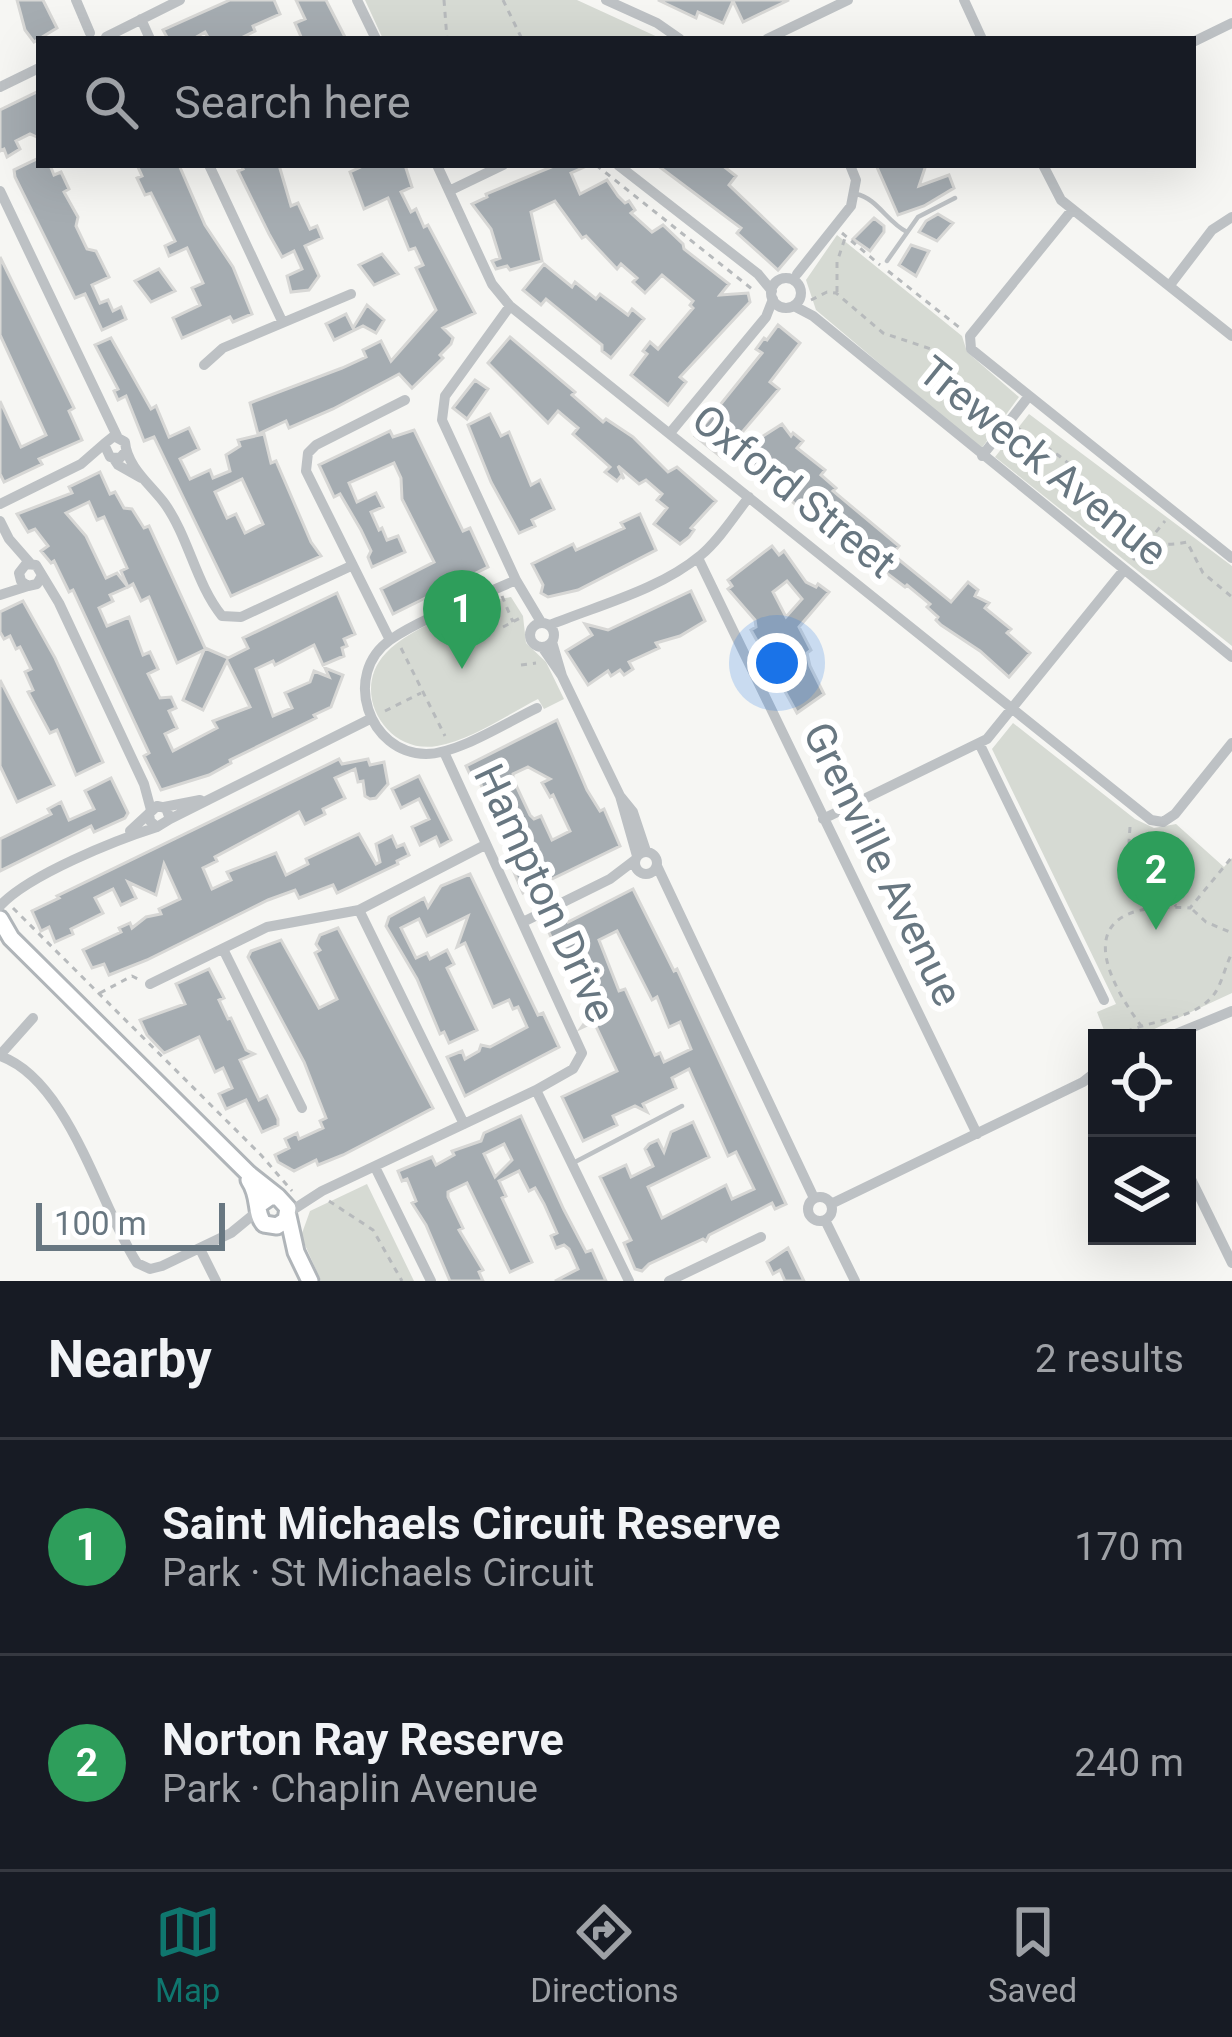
<!DOCTYPE html>
<html lang="en">
<head>
<meta charset="utf-8">
<style>
	:root { --surface:#171b24; --page:#242831; --text:#f1f3f6; --muted:#9ea1a6; --line:#363941; --accent:#0f766e }
	body { margin:0; font-family:Roboto,sans-serif; background:var(--page); color:var(--text) }
	.controls { position:absolute; right:36px; bottom:36px; display:grid; overflow:hidden; border-radius:0px; box-shadow:0 12px 48px #0002 }
	.controls button { width:108px; height:108px; display:grid; place-items:center; padding:0; border:0; border-bottom:3px solid var(--line); background:var(--surface); color:var(--text); font:60px sans-serif }
	.scale { position:absolute; left:36px; bottom:30px; width:189px; box-sizing:border-box; padding-left:12px; border:6px solid #687781; border-top:0; font-size:33px; line-height:42px; white-space:nowrap; color:#687781; -webkit-text-stroke:9px #fff; paint-order:stroke }
	.you { position:absolute; left:777px; top:663px; width:42px; height:42px; margin:-30px; border:9px solid #fff; border-radius:50%; background:#1a73e8; box-shadow:0 0 0 18px #1a73e833 }
	.badge { display:grid; place-items:center; width:78px; height:78px; border-radius:50%; background:var(--accent); color:#fff; font-size:39px; font-weight:700 }
	.pin { position:absolute; translate:-50% -99px; filter:drop-shadow(0 3px 6px #0008) }
	.pin::after { content:''; position:absolute; top:63px; width:42px; height:36px; background:inherit; clip-path:polygon(0 0,100% 0,50% 100%) }
	.list { margin:0; padding:0; list-style:none }
	h2 { display:flex; justify-content:space-between; align-items:center; height:156px; margin:0; padding:0 48px; font-size:51px }
	h2 small { font-size:39px; font-weight:400; color:var(--muted) }
	.list li { display:grid; grid-template-columns:78px 1fr auto; gap:36px; align-items:center; box-sizing:border-box; height:216px; padding:0 48px; border-top:3px solid var(--line) }
	.list b { display:block; font-size:45px; white-space:nowrap }
	.list p { margin:0; font-size:39px; white-space:nowrap; color:var(--muted) }
	.list em { font-size:39px; font-style:normal; color:var(--muted) }
	.icon { flex:none; width:66px; height:66px; fill:none; stroke:currentColor; stroke-width:2; stroke-linecap:round; stroke-linejoin:round }
	.map { position:relative; flex:none; width:1232px; height:1281px; overflow:hidden }
	.search { position:absolute; background:var(--surface); box-shadow:0 12px 48px #0002; left:36px; right:36px; top:36px; height:132px; display:flex; align-items:center; gap:30px; box-sizing:border-box; padding:0 42px; border-radius:0px; color:var(--muted); font-size:45px }
	.sheet { height:588px; background:var(--surface) }
	nav { display:flex; justify-content:space-around; align-items:center; box-sizing:border-box; height:168px; border-top:3px solid var(--line); background:var(--surface); font-size:33px; color:var(--muted) }
	nav a { display:grid; justify-items:center; gap:6px }
	nav .on { color:var(--accent) }
	.map>svg:first-child { display:block }
</style>
</head>
<body>
<div class="map">
<svg width="1232" height="1281" viewBox="0 0 1232 1281">
	<rect width="100%" height="100%" fill="#f6f6f3"/>
	<path fill="#d6dad3" d="M365,0h212l85,39h-279z
		M837,235l125,101 5,16 52,45 -38,52 -165,-139 -10,-30z
		M1029,414l203,152v80l-237,-189z
		M511,597l12,19 3,27 20,19 18,37 -20,10 -6,-10c-31,16 -67,41 -101,47 -51,9 -88,-55 -51,-93 25,-27 89,-50 125,-56z
		M1013,723l122,96 19,9 22,-4 48,43 8,-9v135l-97,45h-28l-10,-26 19,-8 -124,-255z
		M367,1184l47,97h-93l-20,-45 9,-25z"/>
	<path fill="#a5acb1" stroke="#d7d7d5" stroke-width="3" fill-rule="evenodd" d="M17,0h26l14,28 -23,14 -9,-12z
		M230,0h44l6,14 -27,12 2,5 -16,8h-30l-4,-7 -12,7h-25l-5,-9z
		M296,0h30l20,39h-44l-7,-16 10,-4z
		M658,0h131l-46,22 -10,-21 -10,22 -25,-11 -2,6z
		M39,91v47l-9,-4 -14,7 4,8 -13,8 -3,-8 -4,2v-41z
		M39,158v7h11l4,10 7,-3 8,17 -5,3 14,25 -2,9 11,23 9,2 13,26 -17,8 8,18 8,-3 5,11 8,-4 5,12 -24,11 -17,-36 -10,4 -60,-121 -1,-7z
		M137,165h42l26,60 28,42 19,47 -19,8 -3,-5 -48,21 -9,-20 27,-13 -8,-17 11,-5 -16,-35 -18,8 -4,-10 10,-5 -24,-48 -6,2 -8,-17 5,-2z
		M241,165h38l12,41 7,-3 12,26 7,-3 5,12 -17,8 14,30 -10,14 -18,2 -4,-16 15,-7 -8,-18 -12,6 -13,-23 -31,-63 5,-2z
		M365,165h40l7,22 -11,5 10,20 5,-3 8,18 4,-2 47,88 -32,15 10,10 -2,6 -11,11 3,3 -31,30 -13,-14 -66,35 -44,19 -3,-7 -28,13 -8,-31 92,-35 24,-11 -3,-7 18,-9 10,20 45,-51 -20,-42 7,-3 -8,-17 -6,2 -21,-52 -24,11 -14,-37z
		M556,165h33l-18,8 9,21 27,-14 11,16 7,7 4,-2 6,9 -4,3 21,19 11,-7 20,19 1,5 45,35 -9,11 28,-2 2,9 -70,75 6,5 -18,23 -37,-30 16,-21 -4,-3 7,-9 8,7 35,-41 -3,-3 3,-4 -31,-26 -17,18 -12,-11 4,-4 -16,-14 -4,5 -31,-33 -4,2 -27,-37 -24,11 11,49 -32,9 -3,-4 -11,3 -4,-8 8,-3 -9,-29 -19,-25 15,-7 -1,-3z
		M657,165h65l14,11 -7,9 67,64 -18,21 -41,-37 4,-5z
		M876,165h50l-7,21 30,-11 5,13 -30,18 -26,9z
		M938,214l15,9 -16,18 -18,-9 7,-11z
		M874,218l10,8v6l-14,19 -17,-12z
		M911,245l18,6 -13,25 -17,-11z
		M382,254l16,20 -24,11 -15,-20z
		M0,257l74,151 -5,3 13,29 -43,19 3,5 -38,18 -4,-8v-73l21,46 25,-12 -46,-100z
		M544,264l28,23 3,-5 21,17 4,-5 28,21 4,-6 12,10 -33,39 -9,-7v-6l-56,-46 -5,6 -18,-15z
		M159,269l16,22 -24,11 -16,-21z
		M367,305l17,15 -8,13 -13,-7 -29,14 -8,-16 20,-10 7,14z
		M778,325l22,18 -30,39 9,7 -58,68 -26,-21 67,-83 -6,-4 8,-11 3,2z
		M510,337l65,55 -3,3 31,27 3,-3 27,18 35,35 9,-5 39,34 -25,27 3,2 -5,7 -9,7 -26,-20 13,-16 -10,-8 5,-6 -16,-14 -7,4 -21,-18 6,13 -3,-3 -4,5 -12,-9 5,-5 -37,-33 5,-6 -20,-17 -10,12 -60,-60z
		M111,338l40,71 5,-3 13,31 20,-9 10,21 -19,10 10,20 20,-9 3,8 17,-7 -4,-16 14,-9 -2,-6 26,-6 7,29 5,-2 35,81 10,14 -90,40 -77,-159 -10,4 -18,-45 -8,4 -4,-9 4,-2 -23,-44zM242,479l21,45 -18,9 -9,-19 -9,4 -12,-26z
		M475,380l13,9 -21,30 -14,-11z
		M490,414l11,22 8,-4 22,53 9,-5 14,29 -22,11 3,6 -16,7 -28,-51 -23,-57z
		M782,424l9,12 2,-3 10,8 -6,7 28,22 -4,5 15,13 -3,3 66,55 -7,8 59,48 17,-20 10,8 -3,6 14,7 -4,5 26,21 -4,4 23,20 -21,24 -29,-26 -39,-26 -5,-5 2,-3 -11,-10 3,-3 -23,-19 -2,2 -25,-19 -5,6 -50,-40 5,-5 -17,-13 -2,2 -41,-36 -2,3 -7,-6 -3,3 -9,-8 3,-2 -17,-18z
		M414,430l49,101 7,-3 18,39 -95,47 -12,-25 53,-27 -32,-63 -1,-21 -7,-15 -45,20 8,19 19,-9 7,14 -12,5 8,18 3,-2 5,12 11,-4 7,16 -33,15 -4,-10 3,-6 -10,-21 -21,-36 -6,3 -15,-32 71,-34 3,6z
		M100,472l10,22 5,-2 9,16 8,1 12,19 5,-2 56,122 23,10 20,-10 -5,-10 94,-45 18,41 -11,5 3,7 -5,2 2,8 -21,9 -9,-20 -39,20 -2,-4 -17,8 17,47 19,-8 -7,-15 25,-11 4,-11 15,6 -4,-9 18,7 -12,32 -17,8 2,3 -86,42 1,3 -22,12 -48,15 -17,-34 5,-3 -8,-17 -68,-146 -4,2 -15,-31 -3,2 -10,-12 7,-5 -13,-17 -7,3 -11,-18 55,-21 -3,-6zM89,502l8,18 7,-3 23,51 -6,3 7,16 5,-3 8,17 8,-4 28,66 27,-13 -21,50 20,10 24,-49 23,46 -37,14 4,7 -44,23 -8,-17 12,-6 -8,-17 7,-3 -5,-11 -11,1 -12,-24 10,-5 -8,-17 -7,3 -14,-38 -22,9 -8,-18 14,-7 -3,-6 18,-8 -11,-14 -11,5 -20,-42 -20,-23z
		M640,514l16,36 -78,40 -30,7 -7,-4 2,-8 -11,-21 41,-20 3,6 48,-22 -3,-5z
		M772,546l7,9 5,-4 22,31 10,5 2,-3 11,8 -30,35 12,23 -4,3 3,13 14,28 -27,19 -46,-83 5,-3 -1,-7 -27,-31 4,-3 -4,-6zM787,581l15,18 -16,18 -13,-25z
		M691,591l14,30 -25,15 -24,7 3,5 -30,14 4,7 -9,6 -4,-5 -9,6 -3,-5 -20,14 -22,-34 26,-16 -7,-11 23,6z
		M23,601l32,57 48,104 -27,13 -19,-45 -7,3 -22,-41 5,-2 -8,-18 6,-3 -11,-22 -4,2 -6,-13 -6,3 -4,-7v-20z
		M0,680l54,105 -37,17 -17,-36z
		M557,720l30,70 13,21 4,-2 16,37 -97,47 -13,-30 5,-3 -27,-51 16,-8 -9,-18 -12,6 -4,-8 -5,2 -8,-17zM528,767l22,12 -8,4 8,14 3,-2 17,36 -18,9 -11,-24 -7,3 -4,-4 -17,-36v-5z
		M339,759l3,5 26,-5 2,6 14,-3 4,22 -12,14 -6,1 -5,-3 -2,-15 -5,1 -3,-13 -20,9 10,20 -22,11 2,5 -20,10 -6,-12 -84,45 2,4 -14,7 9,21 19,-9 -4,-8 49,-19 10,22 22,-11 -2,-5 53,-25 17,30 4,-2 -4,-18 16,-8 5,11 7,-3 5,11 -12,6 1,3 -61,29 -4,-8 -34,13 -4,-8 -27,10 -121,60 -38,15 -5,-11 -12,4 -9,-18 38,-18 -2,-4 11,-5 2,5 14,-11 15,-3 -2,-5 21,-10 -16,-35 -8,31 -28,-13 8,16 -15,7 -8,-16 -18,9 8,15 -32,16 2,5 -18,8 -6,-15 -8,4 -9,-20 27,-13 -2,-2z
		M419,776l32,64 -11,6 -4,-9 -16,8 -8,-18 17,-8 -10,-20 -18,9 -9,-19z
		M111,778l17,35 -3,5 -31,14 -3,-6 -91,45v-32l51,-25 -3,-5 13,-7 8,18 25,-11 -9,-18z
		M470,874l68,141 5,-2 16,34 -94,49 -18,-39 15,-6 3,8 14,-8 2,-6 9,2 37,-20 -9,-20 -5,2 -4,-9 -16,7 -28,-64 -8,4 11,-31 -41,20 -8,-17 -18,9 15,30 11,-5 3,6 17,-9 7,14 -7,4 30,62 -28,13 -5,-11 -4,2 -23,-55 -31,-53 3,-9 35,-19 4,9 13,-21z
		M633,889l41,82 3,-2 109,235 -11,5 -3,-6 -63,32 -3,6 -3,-2 -54,25 -7,7 -7,-2 -11,-26 7,-3 -31,-63 26,-12 5,12 22,-11 -8,-17 4,-5 9,-4 6,12 7,-20 22,-10 16,35 -61,30 14,31 64,-33 6,14 22,-10 -18,-37 -8,4 -39,-87 -17,9 4,10 -33,16 4,8 -12,-6 -22,10 4,9 -34,16 -21,-44 55,-26 -23,-49 -13,6 10,-14 -7,-16 -7,-3 -30,-67 19,-9 2,3zM617,931l35,69 5,-3 12,30 11,-5 11,27 -27,13 -4,-9 -5,2 -30,-66 -6,2 -20,-51z
		M338,928l95,180 -90,47 -25,10 -2,-5 -22,11 -16,-9 -3,-7 14,-7 -4,-9 12,-6 2,6 24,-11 -3,-7 6,-3 -22,-56 -56,-105 3,-6 30,-11 38,68 18,-9 -22,-46 5,-3 -4,-6 4,-9z
		M209,969l15,29 -5,2 9,19 3,-1 15,32 8,4 -14,6 19,40 8,-4 11,23v6l-16,7 -16,-32 -20,9 -7,-15 13,-6 -9,-20 -8,4 -16,-35 -35,16 -17,-18 -7,-15 45,-16 -9,-20z
		M521,1116l43,94 22,42 6,-2 14,31h-51l23,-12 -9,-20 -5,-4 -8,3 -5,-12 6,-3 -13,-29 -9,-16 -6,3 -10,-20 -20,10 7,15 -4,2 30,64 -22,10 -43,-89 -19,9v5l15,31 -4,2 24,40 -4,2 4,9h-33l-24,-56 -14,-22 4,-2 -9,-22 -5,2 -4,-10 34,-14 4,8 18,-10 -2,-4 29,-10 3,-8zM504,1144l8,16 -17,17 -11,-23z
		M788,1248l16,33h-19l-5,-11 -7,4 -6,-12z"/>
	<g fill="none" stroke-linecap="round" stroke-linejoin="round">
		<defs>
			<path id="secondary" d="M0,919l11,19 238,236 29,23
				M249,1180c12,18 5,32 15,44l13,2 9,-6 2,-12 -10,-11h-8l-10,7
				M288,1216l8,36 14,29"/>
		</defs>
		<use href="#secondary" stroke="#b0b5b9" stroke-width="21"/>
		<path stroke="#b7babc" stroke-width="3" stroke-dasharray="6 6" stroke-linecap="butt" d="M444,0l3,39
			M503,0l19,39
			M596,165l156,124
			M842,233l38,32
			M888,271l72,57
			M837,292v-30l8,-24
			M811,300l16,-8 9,1 47,40 57,19 26,41 32,22
			M1016,427c18,13 49,29 62,47 6,10 8,25 14,36 18,30 64,39 95,32l16,31 29,24
			M1133,560l32,-39
			M502,596l11,26
			M503,627l19,-10
			M401,648l44,88
			M521,665l15,-2
			M385,711l36,-18
			M1130,827l-1,15 12,31 16,8 19,25
			M13,908l248,247 31,36
			M1193,910l13,12 26,11
			M100,993l32,-17 8,4
			M1142,1027c-52,-70 -59,-127 48,-119l42,-51
			M1116,1038c27,-20 72,-14 96,-41 10,-12 13,-31 20,-44
			M329,1201l44,29 29,51"/>
		<path stroke="#bdc1c4" stroke-width="4.5" d="M856,194c21,4 31,28 51,38
			M887,261l31,-44 37,-19
			M575,1162l107,-56"/>
		<path stroke="#bdc1c4" stroke-width="10" d="M76,0l14,33
			M357,0l19,39
			M606,0l51,23 23,16
			M964,0l18,39
			M141,19l9,20
			M106,37l74,-37
			M767,39l81,-39
			M1193,42l39,-19
			M0,87l39,-19
			M209,165l73,156
			M437,165l55,119 18,22 641,514 12,2 12,-8 57,-71
			M618,165l140,109 14,17
			M1043,165l18,35 171,136
			M0,191l117,245
			M449,191l54,-26
			M1072,210l-102,126 1,13 261,209
			M797,274l54,-68 5,-26 -6,-15
			M771 293a15 15 0 1 1 30 0a15 15 0 1 1-30 0Z
			M1170,285l42,-55 20,-13
			M510,306l-65,90 -3,24 74,160 25,42
			M794,306l19,10 419,341
			M204,365l19,-17 128,-54
			M670,433l96,-116 7,-18
			M126,451l-6,7 -10,-1 -6,-13 10,-8 11,6c2,25 26,43 40,62 24,34 31,80 57,112l19,1 110,-51
			M982,456l47,-60
			M114,459l4,6 23,13
			M0,504l81,-40 23,-20
			M0,521l9,18 21,24
			M698,558l279,576
			M41,577l-4,7 -9,2 -7,-5 -2,-8 7,-9 10,1 23,38 85,181 7,26
			M516,580c-35,16 -96,39 -126,60 -48,34 -22,113 36,114 32,0 81,-32 111,-46
			M0,595l28,-9
			M530 635a12 12 0 1 1 24 0a12 12 0 1 1-24 0Z
			M550,625c49,-20 109,-35 151,-70 19,-16 33,-39 48,-58
			M390,640l-84,-169 2,-18 8,-8 89,-45
			M552,642l10,34
			M542,647l20,29 58,120 17,60
			M980,745l124,255
			M620,796l13,16 13,39
			M164,807l36,-7
			M170,819l200,-100
			M823,819l164,-80 137,-169
			M130,831l27,-25 9,2 4,11 -13,8 -7,-6 -1,-8
			M635 863a11 11 0 1 1 22 0a11 11 0 1 1-22 0Z
			M657,866l157,332
			M0,906c28,-31 116,-66 157,-79
			M359,910l105,214
			M523,922l87,-43 25,-19
			M223,949l79,159
			M150,984l117,-57 92,-17 126,-65
			M1166,1038l66,-27
			M0,1055l33,-37
			M0,1056c69,24 100,150 137,207l13,6 12,-3 69,-33 27,-22
			M536,1090l93,191
			M375,1167l56,114
			M1187,1171l45,92
			M808 1209a12 12 0 1 1 24 0a12 12 0 1 1-24 0Z
			M831,1204l252,-122 14,-11
			M288,1213l34,-22 214,-101 37,-21 9,-16 -138,-301
			M825,1220l30,61
			M200,1249l16,32
			M669,1281l92,-44"/>
		<use href="#secondary" stroke="#fff" stroke-width="15"/>
	</g>
	<g text-anchor="middle" dominant-baseline="central" stroke-width="12" stroke-linejoin="round" paint-order="stroke">
		<g font-size="42" fill="#687781" stroke="#fff">
			<text transform="translate(1043 461) rotate(39)">Treweck Avenue</text>
			<text transform="translate(794 491) rotate(39)">Oxford Street</text>
			<text transform="translate(883 864) rotate(64)">Grenville Avenue</text>
			<text transform="translate(545 893) rotate(65)">Hampton Drive</text>
		</g>
	</g>
</svg>
<div class="controls">
<button><svg class="icon" aria-label="locate" viewBox="0 0 24 24"><circle cx="12" cy="12" r="6"/><path d="M12 2v4M12 18v4M2 12h4M18 12h4"/></svg></button>
<button><svg class="icon" aria-label="layers" viewBox="0 0 24 24"><path d="M12 4l9 5-9 5-9-5zM3 14l9 5 9-5"/></svg></button>
</div>
<div class="scale">100 m</div>
<div class="you"></div>
<div class="pin badge" style="left:462px;top:669px;background:#2e9e5b">1</div>
<div class="pin badge" style="left:1156px;top:930px;background:#2e9e5b">2</div>
<div class="search"><svg class="icon" aria-label="search" viewBox="0 0 24 24"><circle cx="10" cy="10" r="6"/><path d="M15 15l6 6"/></svg>Search here</div>
</div>
<section class="sheet">
<h2>Nearby<small>2 results</small></h2>
<ul class="list">
<li><span class="badge" style="background:#2e9e5b">1</span><div><b>Saint Michaels Circuit Reserve</b><p>Park · St Michaels Circuit</p></div><em>170 m</em></li>
<li><span class="badge" style="background:#2e9e5b">2</span><div><b>Norton Ray Reserve</b><p>Park · Chaplin Avenue</p></div><em>240 m</em></li>
</ul>
</section>
<nav>
<a class="on"><svg class="icon" aria-label="map" viewBox="0 0 24 24"><path d="M3 6l6-2 6 2 6-2v14l-6 2-6-2-6 2zM9 4v14M15 6v14"/></svg>Map</a>
<a><svg class="icon" aria-label="directions" viewBox="0 0 24 24"><path d="M12 3l9 9-9 9-9-9zM9 14v-3h6M13 9l2 2-2 2"/></svg>Directions</a>
<a><svg class="icon" aria-label="saved" viewBox="0 0 24 24"><path d="M7 4h10v16l-5-4-5 4z"/></svg>Saved</a>
</nav>
</body>
</html>
